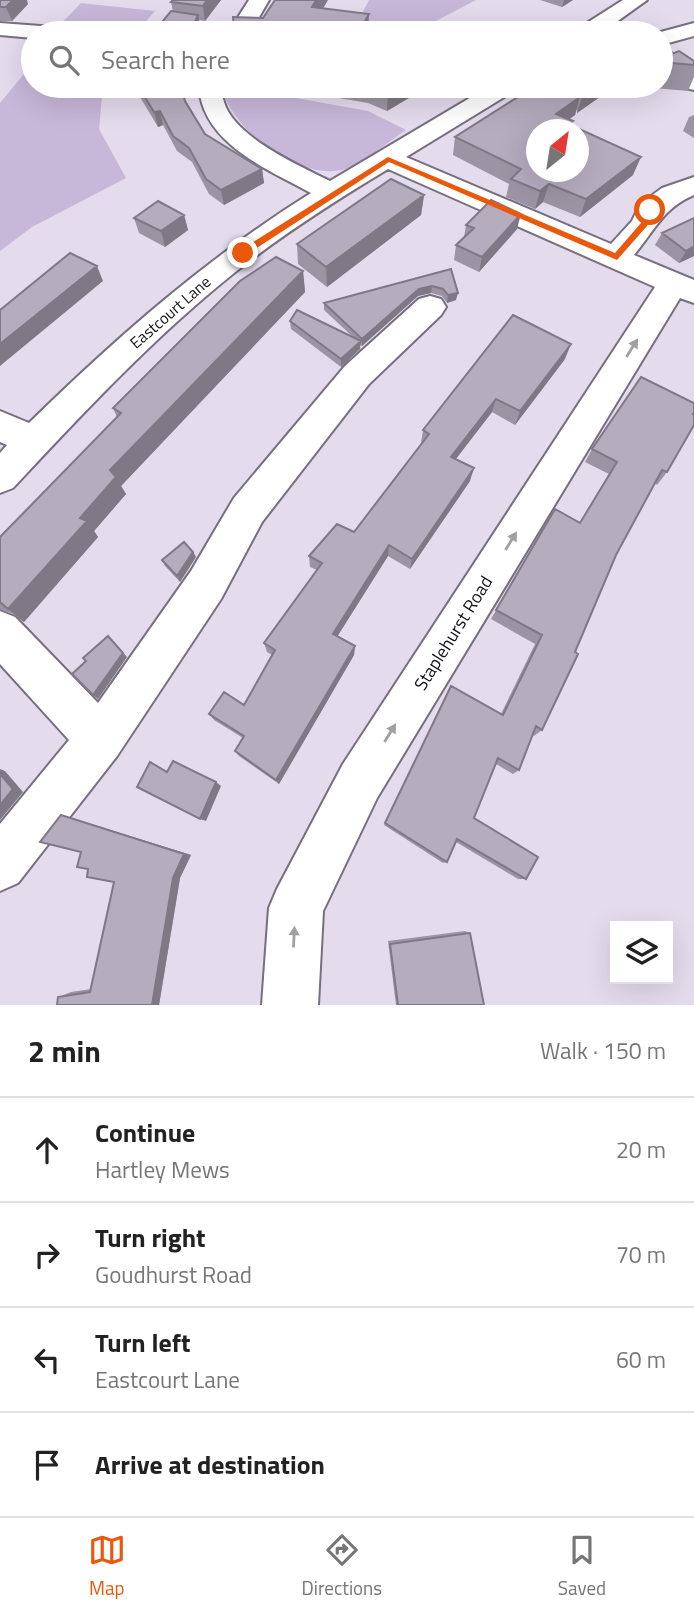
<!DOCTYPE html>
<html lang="en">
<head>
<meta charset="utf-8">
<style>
	:root { --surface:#fff; --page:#f6f6f6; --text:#222; --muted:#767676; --line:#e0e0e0; --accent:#ea580c }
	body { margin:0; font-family:"Titillium Web",sans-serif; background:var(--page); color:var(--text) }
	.controls { position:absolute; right:21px; bottom:21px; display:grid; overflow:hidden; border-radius:0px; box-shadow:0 7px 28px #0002 }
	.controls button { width:63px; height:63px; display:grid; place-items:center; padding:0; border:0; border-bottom:2px solid var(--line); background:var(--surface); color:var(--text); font:35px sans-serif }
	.compass { position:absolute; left:526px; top:119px; width:63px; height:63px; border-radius:50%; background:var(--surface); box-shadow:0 7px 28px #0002; rotate:30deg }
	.stop { position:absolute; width:21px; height:21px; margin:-16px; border:5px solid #ea580c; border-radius:50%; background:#fff }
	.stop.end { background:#ea580c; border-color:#fff; box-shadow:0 2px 7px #0008 }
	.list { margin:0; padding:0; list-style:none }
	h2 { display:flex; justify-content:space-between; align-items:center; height:91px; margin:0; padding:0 28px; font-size:30px }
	h2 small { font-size:23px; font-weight:400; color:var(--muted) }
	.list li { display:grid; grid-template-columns:46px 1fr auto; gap:21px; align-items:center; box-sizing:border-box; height:105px; padding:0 28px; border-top:2px solid var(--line) }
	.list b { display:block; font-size:26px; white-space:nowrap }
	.list p { margin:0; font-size:23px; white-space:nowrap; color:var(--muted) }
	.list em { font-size:23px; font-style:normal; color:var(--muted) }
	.icon { flex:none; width:38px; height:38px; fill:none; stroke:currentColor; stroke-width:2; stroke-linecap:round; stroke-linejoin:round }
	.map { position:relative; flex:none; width:694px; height:1005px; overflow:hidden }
	.search { position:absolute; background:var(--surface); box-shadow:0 7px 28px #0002; left:21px; right:21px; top:21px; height:77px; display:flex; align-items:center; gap:18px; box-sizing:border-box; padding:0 24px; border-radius:38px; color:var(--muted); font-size:26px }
	.sheet { height:511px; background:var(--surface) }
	nav { display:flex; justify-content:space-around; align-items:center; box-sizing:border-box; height:98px; border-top:2px solid var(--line); background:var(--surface); font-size:19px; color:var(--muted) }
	nav a { display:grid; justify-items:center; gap:4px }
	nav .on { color:var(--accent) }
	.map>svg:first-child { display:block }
</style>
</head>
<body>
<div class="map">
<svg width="694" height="1005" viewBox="0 0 694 1005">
	<rect width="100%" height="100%" fill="#e4dbed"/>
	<path fill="#c7b7d8" d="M369,0h107l-63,33h-28l-31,-4z
		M81,3l74,8 -19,22 -79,-5z
		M33,63v23h70l-4,43 27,49 -94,49 -32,24v-148z
		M258,91l110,20 38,19c-17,11 -46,36 -64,40 -44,9 -105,-37 -119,-77z"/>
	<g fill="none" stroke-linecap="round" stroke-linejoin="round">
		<defs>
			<path id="minor" d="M249,0h20l-19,33h-22z
				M623,0h24l-46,33h-25l3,-5z
				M0,23l54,4 8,1 3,5h-32v5l-33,-3z
				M694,23v13l-33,9v-12h-4z
				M661,49l8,2 25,20v19l-8,-2 -25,-21z
				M199,86h22c1,5 1,11 3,16 10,35 76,64 106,79l160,-95h27l-3,5 -108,66 205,87 21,-23 8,-17 22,-16 32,-11v18c-31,13 -39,35 -60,60l60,25v23l-14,-5 -303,500 -54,113 -5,94h-56l7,-97 8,-19 66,-125 312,-477 -267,-118c-53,32 -105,65 -154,104 -80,64 -151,140 -221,215l-13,5v-40l7,-8 -7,-3v-31l29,12c88,-86 178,-165 282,-230 -44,-24 -109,-50 -112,-107z
				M430,296l11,3 5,8 -5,8 -72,69 -107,138 -41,77 -104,157 -99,127 -18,8v-67l69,-84 -69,-76v-53l15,6 83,86 93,-132 43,-73 111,-132 74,-67z"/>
		</defs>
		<use href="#minor" stroke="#776f7f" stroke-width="4"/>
		<use href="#minor" fill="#fff" fill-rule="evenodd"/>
	</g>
	<path fill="#9c94a3" d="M0,0l28,4 -16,17h-12z
		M221,0l-16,21 -6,-1 2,9 -28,-17 -2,-10z
		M540,0h33l-11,7z
		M661,58l33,3v16l-6,14 -57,-5 -2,8 -22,-2 -30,21v-5l-2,7 -6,4 2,7 62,49 -53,42 -37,-15 -8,7 -29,-12 3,-13 -56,-29 2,-18 122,-41 -1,-10h85z
		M137,86h44l4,15 20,33 57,35 2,14 -40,22 -15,-11 -17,-32 -15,-11 -14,-26 -5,2 -18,-30z
		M270,86h159l-42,25 -19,-8z
		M694,115v23l-11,-7 6,-14z
		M424,195l-3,20 -94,72 -29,-23 -1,-20z
		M184,215l4,15 -23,17 -26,-14 -5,-15z
		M694,218v38l-15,7 -24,-18 7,-12z
		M466,225l51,4 -38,43 -25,-12 2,-15 8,-8z
		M451,269l5,31 -9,3 -5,-7 -11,-3 -13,3 -56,50 -2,-1v4l-19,18 -50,-38 -1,-8 63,16 -29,-27v-7z
		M303,271l2,21 -184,194 5,8 -32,37 4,6 -74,85 -11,-8 -13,-5v-72l117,-120 -4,-9z
		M565,359l-50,66 -23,-13 -36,47 14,22 -60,88 -22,-13 -51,81 18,9 -1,9 -75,129 -40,-28 -4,-5 8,-13 -29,-18 -5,-6 35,-9 28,-50 -5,-3 -3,-9 53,-73 -7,-3 -1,-11 45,-24 68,-88 -1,-1 2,-13z
		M641,377l26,95 -10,13 -2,-2 -39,72 -74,175 -8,6 -1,-1 -14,35 -6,4 -17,-10 -22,54 52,61h-8l-62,-37 -9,20 -4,1 -59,-38 67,-139 50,28 34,-70 -44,-25 64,-110 25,13 29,-48 -24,-12 7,-13z
		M193,552l3,5 -16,25 -15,-16 -3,-6z
		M72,818l119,37 -11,23 -21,127h-102l1,-8 13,-5 20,-3 23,-107 -26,-13 -7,-17z
		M465,931l5,2 14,72h-88l-8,-64z"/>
	<path fill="#7f7885" d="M13,0h14l1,4 -16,17 -6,-14z
		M207,0h14l-16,21 -2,-15z
		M316,0h12l-15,26 -1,-19z
		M564,0h9l-11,7z
		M369,14l-1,19h-10z
		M198,15l3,14 -2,4h-9z
		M398,86h31l-42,25 1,-20z
		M587,86h22l-2,6 -30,21 8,-26z
		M580,97l-5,18 -21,15 2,-16z
		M160,111l3,14 -5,2 -4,-15z
		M641,157l-8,18 -53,42 6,-18z
		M262,169l2,14 -40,22 -3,-15z
		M549,184l-6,18 -8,7 5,-18z
		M424,195l-3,20 -94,72 -1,-20z
		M521,214l-4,15 -38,43 3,-15z
		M184,215l4,15 -23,17 -4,-16z
		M694,246v10l-15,7 7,-12z
		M97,266l6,15 -103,85v-22z
		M303,271l2,21 -184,194 5,8 -32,37 4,6 -74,85 -16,-13 72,-91 30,-48z
		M432,286l-1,7 -13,3 -56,50v-7l57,-50z
		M458,293l-2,7 -9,3 1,-8z
		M361,341l-1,8 -19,18v-8z
		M571,344l-6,15 -50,66 5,-14z
		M496,399l-4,13 -44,57 3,-12z
		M474,468l-4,13 -60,88 2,-10z
		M389,545l-1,11 -55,87v-9z
		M193,552l3,5 -16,25 -3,-6z
		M108,636l19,21 -29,42 -5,-4z
		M355,646l-1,9 -75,129 -3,-4z
		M0,769l5,2 18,21 -23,28z
		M216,782l5,4 -15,35 -6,-2z
		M61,815l130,40 -11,23 -21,127h-7l21,-127z"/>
	<path fill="#b5acbe" stroke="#7f7885" stroke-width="2" fill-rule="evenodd" d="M0,0h13l-7,7h-6z
		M173,0h34l-4,6 -32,-4z
		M275,0h41l-4,7 57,7 -11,19h-124l-1,-16 30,1z
		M171,11l27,4 -8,18h-37z
		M421,22l29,11h-50z
		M603,28l38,3v2h-37z
		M679,51l15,10v4l-33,-3v-4z
		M138,86h43l4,15 20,33 57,35 -41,21 -15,-11 -17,-31 -16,-12 -13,-25 -6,1z
		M374,86h24l-10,5z
		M535,86h18l27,11 -24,17 17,7 -5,3 73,33 -55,42 -37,-15 -9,7 -29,-12 10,-10 -66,-32zM536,130h42v42h-42z
		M391,179l33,16 -98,72 -29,-23z
		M491,200l30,14 -39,43 -26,-12 18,-17 -8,-3z
		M158,201l26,14 -23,16 -27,-13z
		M694,218v28l-8,5 -24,-18z
		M70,253l27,13 -97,78v-34z
		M276,257l27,14 -193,199 6,7 -36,41 7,3 -79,88 -8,-7v-65l121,-124 -8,-5 127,-127z
		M451,269l7,24 -10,2 -5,-6 -11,-3 -13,3 -57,50 -38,-36z
		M297,310l64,31 -20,18 -51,-38z
		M513,315l58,29 -51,67 -24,-12 -45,58 23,11 -62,91 -23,-14 -56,89 22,12 -79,134 -41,-29 9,-15 -35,-22 15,-22 20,13 31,-55 -11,-7 58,-80 -13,-7 28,-32 17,8 75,-98 -6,-4z
		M641,377l53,26v10l-1,1 1,1v10l-27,47 -5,-2 -46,85 -41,97 3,2 -36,76 -6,-4 -17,44 -21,-12 -24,60 64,39 -12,22 -69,-40 -10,23 -62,-39 66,-137 52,29 39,-80 -46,-25 59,-101 25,14 37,-61 -25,-13z
		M184,542l9,10 -16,24 -15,-16z
		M108,636l15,17 -30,42 -21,-21 14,-13 -3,-3z
		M173,761l43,21 -16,37 -63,-32 13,-25 17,10z
		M0,774l13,15 -13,16z
		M61,815l123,39 -11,24 -21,127h-95l1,-8 32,-5 24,-110 -27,-5 1,-8 -11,-2 4,-15 -41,-10z
		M470,933l14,72h-86l-8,-61z"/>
	<defs><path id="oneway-solid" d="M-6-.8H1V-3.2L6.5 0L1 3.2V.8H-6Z" transform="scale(1.75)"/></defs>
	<g fill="#a19fa2">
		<use href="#oneway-solid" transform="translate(632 348) rotate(-58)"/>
		<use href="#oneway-solid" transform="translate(511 541) rotate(-58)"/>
		<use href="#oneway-solid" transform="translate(390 733) rotate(-58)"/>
		<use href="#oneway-solid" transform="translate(294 937) rotate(-87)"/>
	</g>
	<path fill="#ea580c" d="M388,157l227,96 26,-30 6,-15 7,2 -7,16 -30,34 -228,-98 -143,93h-7v-4z"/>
	<g text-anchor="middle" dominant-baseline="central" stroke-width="7" stroke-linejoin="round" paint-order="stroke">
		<g font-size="16" fill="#131016" stroke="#fff">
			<text transform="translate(170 312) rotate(-41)">Eastcourt Lane</text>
		</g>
		<g font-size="18" fill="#131016" stroke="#fff">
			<text transform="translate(453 633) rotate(-58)">Staplehurst Road</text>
		</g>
	</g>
</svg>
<div class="controls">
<button><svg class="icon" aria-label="layers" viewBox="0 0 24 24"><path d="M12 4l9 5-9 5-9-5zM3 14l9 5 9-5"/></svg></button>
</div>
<svg class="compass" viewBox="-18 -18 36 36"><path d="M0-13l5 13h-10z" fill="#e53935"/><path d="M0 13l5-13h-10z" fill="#767676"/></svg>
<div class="stop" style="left:650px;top:210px"></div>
<div class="stop end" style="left:243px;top:253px"></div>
<div class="search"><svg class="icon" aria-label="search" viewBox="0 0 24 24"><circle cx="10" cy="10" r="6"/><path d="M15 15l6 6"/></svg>Search here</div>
</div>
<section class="sheet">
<h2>2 min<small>Walk · 150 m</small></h2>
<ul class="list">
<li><svg class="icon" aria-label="ahead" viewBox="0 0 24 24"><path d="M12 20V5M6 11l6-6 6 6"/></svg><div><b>Continue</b><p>Hartley Mews</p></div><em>20 m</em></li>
<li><svg class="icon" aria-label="right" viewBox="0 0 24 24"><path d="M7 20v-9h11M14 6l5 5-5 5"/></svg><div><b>Turn right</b><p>Goudhurst Road</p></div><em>70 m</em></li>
<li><svg class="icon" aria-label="left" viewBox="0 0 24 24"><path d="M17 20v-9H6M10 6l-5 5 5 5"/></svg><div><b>Turn left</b><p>Eastcourt Lane</p></div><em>60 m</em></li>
<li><svg class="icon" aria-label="arrive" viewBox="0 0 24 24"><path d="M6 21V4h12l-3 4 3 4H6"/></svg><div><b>Arrive at destination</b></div></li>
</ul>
</section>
<nav>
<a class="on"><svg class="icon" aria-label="map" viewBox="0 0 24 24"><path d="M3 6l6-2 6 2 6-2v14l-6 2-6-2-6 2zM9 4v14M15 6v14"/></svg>Map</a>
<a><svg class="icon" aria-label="directions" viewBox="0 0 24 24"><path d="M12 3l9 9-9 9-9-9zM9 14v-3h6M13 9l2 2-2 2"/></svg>Directions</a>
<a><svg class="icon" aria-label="saved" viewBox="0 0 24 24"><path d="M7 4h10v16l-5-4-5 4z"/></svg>Saved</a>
</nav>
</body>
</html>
